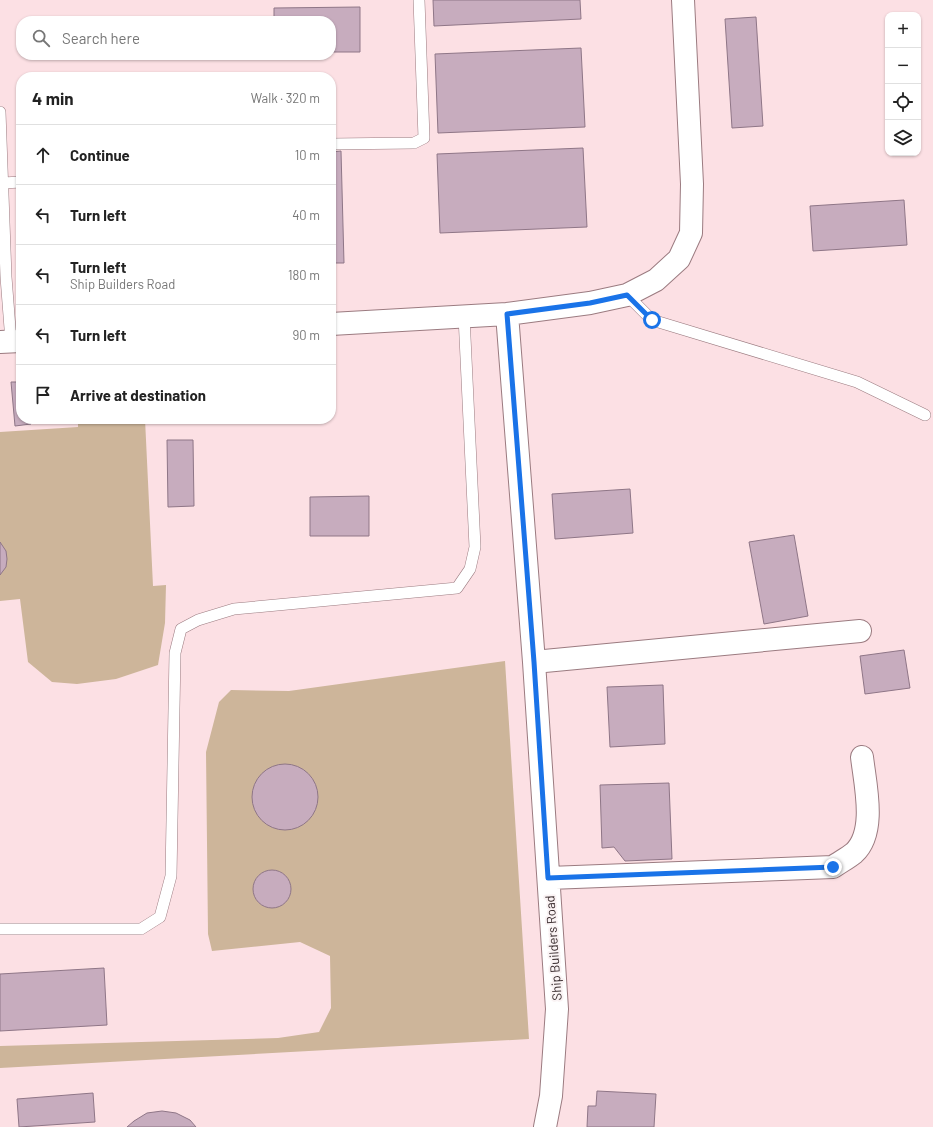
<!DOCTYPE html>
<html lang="en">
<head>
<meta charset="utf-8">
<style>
	:root { --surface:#fff; --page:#f2f2f2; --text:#222; --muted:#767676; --line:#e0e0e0 }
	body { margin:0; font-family:Barlow,sans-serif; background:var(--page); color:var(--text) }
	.controls { position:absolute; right:12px; top:12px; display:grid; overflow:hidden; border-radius:8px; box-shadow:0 1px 3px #0004 }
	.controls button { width:36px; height:36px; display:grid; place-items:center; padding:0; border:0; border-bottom:1px solid var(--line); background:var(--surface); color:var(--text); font:20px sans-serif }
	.stop { position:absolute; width:12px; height:12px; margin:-9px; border:3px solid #1a73e8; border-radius:50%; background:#fff }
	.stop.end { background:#1a73e8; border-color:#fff; box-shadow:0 1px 4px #0008 }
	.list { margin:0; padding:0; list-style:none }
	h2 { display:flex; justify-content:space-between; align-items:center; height:52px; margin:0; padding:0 16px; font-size:17px }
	h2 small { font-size:13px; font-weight:400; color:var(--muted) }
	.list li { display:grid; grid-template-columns:26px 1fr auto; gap:12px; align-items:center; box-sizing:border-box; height:60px; padding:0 16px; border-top:1px solid var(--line) }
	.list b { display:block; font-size:15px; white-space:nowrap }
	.list p { margin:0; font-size:13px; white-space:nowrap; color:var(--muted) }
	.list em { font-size:13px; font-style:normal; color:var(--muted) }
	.icon { flex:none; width:22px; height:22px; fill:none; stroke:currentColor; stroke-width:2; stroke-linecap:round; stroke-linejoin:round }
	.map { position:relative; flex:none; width:933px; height:1127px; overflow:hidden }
	.search { position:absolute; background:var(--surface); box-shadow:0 1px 3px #0004; left:16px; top:16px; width:320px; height:44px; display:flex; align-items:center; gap:10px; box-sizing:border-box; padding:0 14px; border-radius:16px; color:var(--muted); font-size:15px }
	.panel { position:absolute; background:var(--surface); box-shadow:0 1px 3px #0004; left:16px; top:72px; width:320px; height:352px; border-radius:16px }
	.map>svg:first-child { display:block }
</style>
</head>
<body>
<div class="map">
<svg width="933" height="1127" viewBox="0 0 933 1127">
	<rect width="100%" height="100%" fill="#fce0e4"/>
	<path fill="#cdb59a" d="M78,419h67l8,167 13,-1 -1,38 -7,42 -42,14 -39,5 -25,-2 -24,-20 -8,-63 -20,2v-169l78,-5z
		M505,661l24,378 -529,29v-22l278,-8 41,-6 12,-24 -1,-52 -30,-14 -88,9 -4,-17 -2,-182 13,-50 12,-12 58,1z"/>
	<path fill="#c7acbe" stroke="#8f7687" d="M433,0h147l1,19 -147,7z
		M360,7v45h-29v-31h-57v-13z
		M756,17l7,109 -31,2 -7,-109z
		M581,48l4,79 -147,6 -3,-79z
		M583,148l4,79 -147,6 -3,-79z
		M341,151l3,112h-13v-111z
		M904,200l3,45 -94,6 -3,-45z
		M11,382h10v37h10v5l-16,2z
		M256,419h21v2l-21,1z
		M167,440h26l1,66 -26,1z
		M630,489l3,44 -78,6 -3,-45z
		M369,496v40h-59v-39z
		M794,535l14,81 -44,8 -15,-82z
		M0,542l6,9 1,8 -1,8 -6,8z
		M904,650l6,38 -45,6 -5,-38z
		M663,685l2,59 -55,3 -3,-60z
		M252 797a33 33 0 1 1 66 0a33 33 0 1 1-66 0Z
		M669,783l3,76 -47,2 -11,-14 -12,1 -2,-63z
		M253 889a19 19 0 1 1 38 0a19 19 0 1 1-38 0Z
		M104,968l3,57 -107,6v-57z
		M597,1091l59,3 -2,33h-67l1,-21h8z
		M93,1093l2,29 -76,5 -2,-28z
		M162,1111l14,2 14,7 6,7h-69l7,-6 13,-8z"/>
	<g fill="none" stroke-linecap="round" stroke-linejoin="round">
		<defs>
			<path id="lane" d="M0,112l6,165 5,64
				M331,144l83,-1 10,-5 -5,-138
				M3,183l18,-1
				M627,295l25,25 205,62 68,33
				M0,929h141l19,-12 11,-41 4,-223 6,-24 17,-9 36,-11 223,-21 13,-19 5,-22 -11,-231"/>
			<path id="street" d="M507,314l27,348 23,347 -6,87 -6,31
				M331,324l176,-10 83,-11 37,-8 29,-15 23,-21 12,-26 1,-49 -9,-184
				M0,342l21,-1
				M534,662l326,-31
				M549,878l284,-11c7,-5 15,-9 21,-14 23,-21 11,-69 8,-96"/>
		</defs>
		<use href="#lane" stroke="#9b7b80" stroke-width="12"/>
		<use href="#street" stroke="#9b7b80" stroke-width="24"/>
		<use href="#lane" stroke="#fff" stroke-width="11"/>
		<use href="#street" stroke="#fff" stroke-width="22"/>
	</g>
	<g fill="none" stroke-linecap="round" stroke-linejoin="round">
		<path stroke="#1a73e8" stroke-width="5" d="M652,320l-25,-25 -37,8 -83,11 27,348 14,216 285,-11"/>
	</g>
	<g text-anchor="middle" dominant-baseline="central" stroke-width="4" stroke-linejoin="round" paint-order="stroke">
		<g font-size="13" fill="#372a2c" stroke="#faf3f4">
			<text transform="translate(553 948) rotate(-94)">Ship Builders Road</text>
		</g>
	</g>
</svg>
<div class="controls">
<button>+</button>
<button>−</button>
<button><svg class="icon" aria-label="locate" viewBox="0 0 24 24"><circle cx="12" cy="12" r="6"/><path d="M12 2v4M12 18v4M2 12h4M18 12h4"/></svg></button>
<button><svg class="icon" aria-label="layers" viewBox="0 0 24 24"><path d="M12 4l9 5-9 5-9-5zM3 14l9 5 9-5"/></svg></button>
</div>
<div class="stop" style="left:652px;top:320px"></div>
<div class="stop end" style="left:833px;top:867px"></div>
<div class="search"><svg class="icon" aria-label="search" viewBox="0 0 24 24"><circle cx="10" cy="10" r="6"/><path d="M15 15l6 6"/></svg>Search here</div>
<section class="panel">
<h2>4 min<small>Walk · 320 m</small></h2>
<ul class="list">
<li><svg class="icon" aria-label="ahead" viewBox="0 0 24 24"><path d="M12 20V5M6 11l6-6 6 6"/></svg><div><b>Continue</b></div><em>10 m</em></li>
<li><svg class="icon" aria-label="left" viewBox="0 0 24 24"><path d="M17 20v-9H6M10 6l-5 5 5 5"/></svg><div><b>Turn left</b></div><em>40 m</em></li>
<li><svg class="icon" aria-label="left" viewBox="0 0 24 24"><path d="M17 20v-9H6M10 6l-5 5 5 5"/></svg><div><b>Turn left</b><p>Ship Builders Road</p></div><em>180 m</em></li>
<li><svg class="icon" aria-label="left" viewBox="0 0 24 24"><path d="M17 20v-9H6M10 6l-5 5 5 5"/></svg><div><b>Turn left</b></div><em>90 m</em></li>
<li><svg class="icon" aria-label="arrive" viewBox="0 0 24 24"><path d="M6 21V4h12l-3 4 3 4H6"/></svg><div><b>Arrive at destination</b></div></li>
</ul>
</section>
</div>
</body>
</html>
